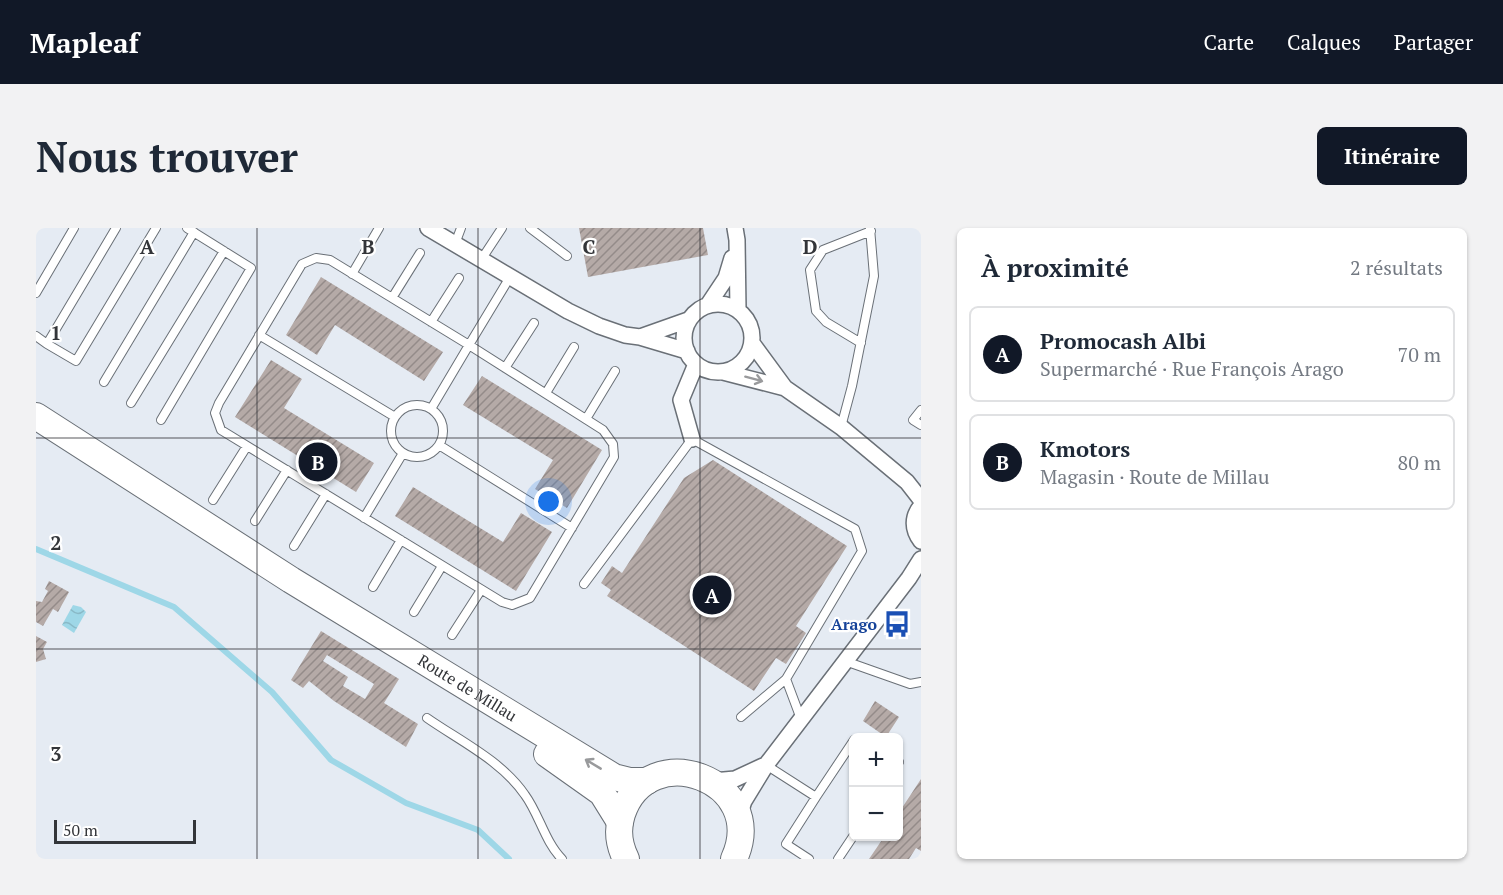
<!DOCTYPE html>
<html lang="fr">
<head>
<meta charset="utf-8">
<style>
	:root { --surface:#fff; --page:#f2f2f3; --text:#1f2937; --muted:#747a83; --line:#e0e1e3; --accent:#111827 }
	body { margin:0; font-family:"PT Serif",serif; background:var(--page); color:var(--text) }
	.controls { position:absolute; right:18px; bottom:18px; display:grid; overflow:hidden; border-radius:9px; box-shadow:0 2px 4px #0004 }
	.controls button { width:54px; height:54px; display:grid; place-items:center; padding:0; border:0; border-bottom:2px solid var(--line); background:var(--surface); color:var(--text); font:30px sans-serif }
	.scale { position:absolute; left:18px; bottom:15px; width:142px; box-sizing:border-box; padding-left:6px; border:3px solid #333539; border-top:0; font-size:16px; line-height:21px; white-space:nowrap; color:#333539; -webkit-text-stroke:4px #fff; paint-order:stroke }
	.you { position:absolute; left:513px; top:274px; width:21px; height:21px; margin:-15px; border:4px solid #fff; border-radius:50%; background:#1a73e8; box-shadow:0 0 0 9px #1a73e833 }
	.badge { display:grid; place-items:center; width:39px; height:39px; border-radius:50%; background:var(--accent); color:#fff; font-size:20px; font-weight:700 }
	.pin { position:absolute; translate:-50% -50%; border:3px solid #fff; box-shadow:0 2px 6px #0006 }
	.list { margin:0; padding:0; list-style:none }
	h2 { display:flex; justify-content:space-between; align-items:center; height:78px; margin:0; padding:0 24px; font-size:26px }
	h2 small { font-size:20px; font-weight:400; color:var(--muted) }
	.list li { display:grid; grid-template-columns:39px 1fr auto; gap:18px; align-items:center; box-sizing:border-box; height:96px; margin:0 12px 12px; padding:0 12px; border:2px solid var(--line); border-radius:9px }
	.list b { display:block; font-size:22px; white-space:nowrap }
	.list p { margin:0; font-size:20px; white-space:nowrap; color:var(--muted) }
	.list em { font-size:20px; font-style:normal; color:var(--muted) }
	.map { position:relative; flex:none; width:885px; height:631px; overflow:hidden; border-radius:9px }
	header { display:flex; align-items:center; gap:36px; box-sizing:border-box; height:84px; padding:0 30px; background:var(--accent); color:#fff }
	header strong { font-size:28px }
	nav { display:flex; gap:33px; margin-inline-start:auto; font-size:21px }
	.intro { display:flex; align-items:center; justify-content:space-between; box-sizing:border-box; height:144px; padding:0 36px }
	h1 { margin:0; font-size:42px }
	.button { padding:15px 27px; border-radius:9px; background:var(--accent); color:#fff; font-size:21px; font-weight:700 }
	main { display:flex; gap:36px; padding:0 36px }
	aside { flex:1; background:var(--surface); border-radius:9px; box-shadow:0 2px 4px #0004 }
	.map>svg:first-child { display:block }
</style>
</head>
<body>
<header>
<strong>Mapleaf</strong>
<nav><a>Carte</a><a>Calques</a><a>Partager</a></nav>
</header>
<div class="intro"><h1>Nous trouver</h1><a class="button">Itinéraire</a></div>
<main>
<div class="map">
<svg width="885" height="631" viewBox="0 0 885 631">
	<defs>
		<pattern id="water-waves" width="16" height="10" patternUnits="userSpaceOnUse" patternTransform="scale(1.5)"><rect width="16" height="10" fill="#9ed7e7"/><path d="M0 5q4-4 8 0t8 0" fill="none" stroke="#89b9c7"/></pattern>
		<pattern id="building-hatch" width="6" height="6" patternUnits="userSpaceOnUse" patternTransform="scale(1.5)"><rect width="6" height="6" fill="#b5aaa7"/><path d="M-1 1l2-2M0 6l6-6M5 7l2-2" fill="none" stroke="#948b89"/></pattern>
	</defs>
	<rect width="100%" height="100%" fill="#e5ebf3"/>
	<path fill="url(#water-waves)" d="M37,377l8,2 5,5 -12,21 -12,-8z"/>
	<g fill="none" stroke-linecap="round" stroke-linejoin="round">
		<path stroke="#9ed7e7" stroke-width="6" d="M0,321l138,58 98,85 59,68 75,43 72,27 31,29"/>
	</g>
	<path fill="url(#building-hatch)" fill-rule="evenodd" d="M543,0h124l5,27 -120,22z
		M285,49l122,75 -19,29 -89,-56 -18,30 -31,-20z
		M235,132l31,19 -18,29 90,55 -18,29 -121,-75z
		M446,148l120,74 -35,58 -32,-19 18,-29 -90,-55z
		M677,232l134,86 -51,80 10,7 -20,31 -10,-6 -22,33 -147,-95 4,-6 -10,-7 11,-17 10,7 62,-95z
		M377,259l90,55 18,-29 31,19 -36,59 -121,-75z
		M13,353l20,11 -11,20 -5,-3 -10,17 -7,-4v-21l6,1 6,-11 -3,-2z
		M285,403l78,48 -15,24 34,21 -12,23 -72,-46 -25,-20 -6,7 -12,-8zM291,427l47,29 -9,15 -22,-13 5,-9 -25,-16z
		M0,408l11,6 -4,7 3,10 -10,3z
		M839,473l24,16 -13,20 -23,-16z
		M885,551v72l-5,-3 -7,11h-40l15,-22h14v-23z"/>
	<g fill="none" stroke-linecap="round" stroke-linejoin="round">
		<defs>
			<path id="lane" d="M80,0l-69,116 29,17 80,-133
				M494,0l37,28
				M419,16l6,-16
				M445,32l21,-32
				M316,46l27,-46
				M0,65l38,-65
				M356,70l28,-45
				M395,94l28,-44
				M223,107l136,82
				M0,108l11,8
				M825,115l-35,-21 -10,-11 -6,-41 13,-20 48,-19
				M469,140l29,-45
				M68,154l90,-150
				M510,165l28,-46
				M95,175l93,-152
				M355 203a26 26 0 1 1 52 0a26 26 0 1 1-52 0Z
				M395,181l38,-64 134,85 10,14 1,13 -84,141 -18,7 -10,-3 -281,-172 -6,-17 4,-10 83,-139 14,-6 14,2 139,85 41,-68
				M885,182l-8,10 8,5
				M550,191l29,-48
				M125,192l90,-152 -64,-40
				M805,199l11,-41 22,-110 -4,-48
				M403,217l133,83
				M177,272l34,-54
				M328,290l39,-65
				M219,293l32,-51
				M258,318l32,-52
				M548,356l108,-145 163,90 7,22 -76,128 -45,38
				M337,359l28,-47
				M378,384l28,-46
				M416,407l29,-45
				M809,433l65,23 11,-2
				M750,451l15,40
				M391,490c33,23 75,43 98,77 14,19 20,47 37,64
				M862,535l1,-1
				M730,537l50,32 -30,47 23,15
				M780,569l38,-57
				M802,631l16,-24"/>
			<path id="street" d="M392,0l140,83 31,15 26,9 15,2 47,14
				M699,0l2,12 1,70
				M648 110a34 34 0 1 1 68 0a34 34 0 1 1-68 0Z
				M672,77l18,-27 6,-20
				M604,109l48,-17
				M716,115l33,45
				M687,144l62,16 56,39 66,55 14,18
				M656,211l-11,-39 15,-36
				M885,278c-9,11 -9,23 0,35
				M677,553l22,-2 28,-13
				M703,588l5,-15 22,-36 143,-187 12,-19"/>
			<g id="primary">
				<path id="s1" d="M0,188l255,164 323,197 16,4h17"/>
				<path d="M511,526l55,39 18,29"/>
				<path d="M590,631c-7,-14 -9,-30 -4,-45 26,-79 148,-34 112,45"/>
			</g>
		</defs>
		<use href="#lane" stroke="#6a7077" stroke-width="10"/>
		<use href="#street" stroke="#6a7077" stroke-width="18"/>
		<use href="#primary" stroke="#6a7077" stroke-width="28"/>
		<use href="#lane" stroke="#fff" stroke-width="8"/>
		<use href="#street" stroke="#fff" stroke-width="15"/>
		<use href="#primary" stroke="#fff" stroke-width="26"/>
	</g>
	<defs><path id="oneway-shaft" d="M-6 0H5M1.5-3L5.5 0L1.5 3" fill="none" stroke-width="1.6" stroke-linecap="round" stroke-linejoin="round" transform="scale(1.5)"/></defs>
	<g stroke="#999a9c">
		<use href="#oneway-shaft" transform="translate(718 151) rotate(15)"/>
		<use href="#oneway-shaft" transform="translate(557 536) rotate(-149)"/>
	</g>
	<path fill="none" stroke="#333539" stroke-width="1.5" stroke-opacity="0.55" d="M221,0v631M442,0v631M664,0v631M0,210h885M0,421h885"/>
	<defs>
		<symbol id="bus-bare" viewBox="-9 -9 18 18"><path d="M-5-6H5V4H4V6H2V4H-2V6H-4V4H-5ZM-3.5-4V0h7V-4ZM-3.5 1.2v1.5H-2V1.2ZM2 1.2v1.5H3.5V1.2Z" fill="#1a4fb4" stroke="#fff" stroke-width="2.5" paint-order="stroke"/></symbol>
	</defs>
	<g fill-rule="evenodd">
		<use href="#bus-bare" x="842" y="377" width="38" height="38"/>
	</g>
	<g text-anchor="middle" dominant-baseline="central" stroke-width="4.5" stroke-linejoin="round" paint-order="stroke">
		<g font-size="16" font-weight="bold" fill="#164399" stroke="#fff" text-anchor="end">
			<text x="841" y="396">Arago</text>
		</g>
		<g font-size="16" fill="#333539" stroke="#fff">
			<text stroke="none"><textPath href="#s1" startOffset="510">Route de Millau</textPath></text>
		</g>
	</g>
	<g font-size="20" text-anchor="middle" font-weight="bold" fill="#333539" stroke="#fff" stroke-width="4.5" stroke-linejoin="round" paint-order="stroke">
		<text x="111" y="26">A</text>
		<text x="332" y="26">B</text>
		<text x="553" y="26">C</text>
		<text x="774" y="26">D</text>
		<text x="20" y="112">1</text>
		<text x="20" y="322">2</text>
		<text x="20" y="533">3</text>
	</g>
</svg>
<div class="controls">
<button>+</button>
<button>−</button>
</div>
<div class="scale">50 m</div>
<div class="you"></div>
<div class="pin badge" style="left:676px;top:367px">A</div>
<div class="pin badge" style="left:282px;top:234px">B</div>
</div>
<aside>
<h2>À proximité<small>2 résultats</small></h2>
<ul class="list">
<li><span class="badge">A</span><div><b>Promocash Albi</b><p>Supermarché · Rue François Arago</p></div><em>70 m</em></li>
<li><span class="badge">B</span><div><b>Kmotors</b><p>Magasin · Route de Millau</p></div><em>80 m</em></li>
</ul>
</aside>
</main>
</body>
</html>
